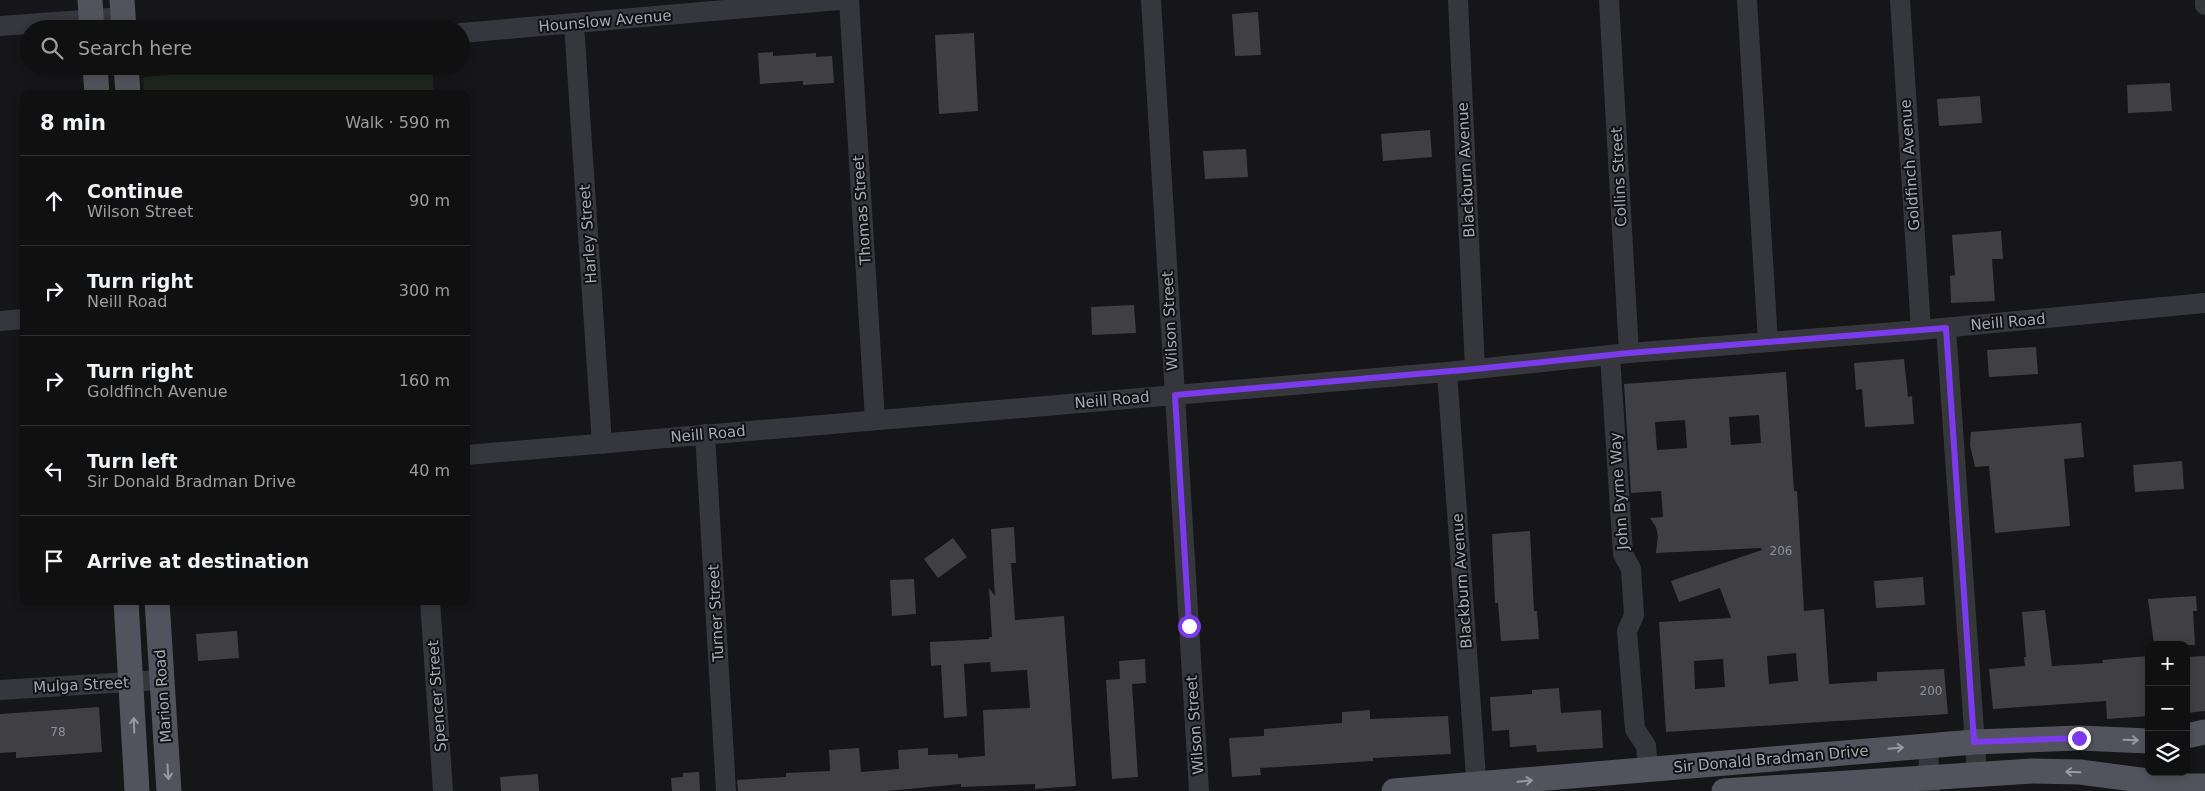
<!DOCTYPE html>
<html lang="en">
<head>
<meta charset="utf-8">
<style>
	:root { --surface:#101011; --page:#1e1e1f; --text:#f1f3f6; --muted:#9c9d9f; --line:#303031 }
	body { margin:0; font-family:"DejaVu Sans",sans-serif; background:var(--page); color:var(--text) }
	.controls { position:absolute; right:15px; bottom:15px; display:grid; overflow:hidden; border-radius:10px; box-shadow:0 2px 8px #0003 }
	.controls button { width:45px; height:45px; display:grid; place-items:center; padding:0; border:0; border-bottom:1px solid var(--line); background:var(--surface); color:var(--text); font:25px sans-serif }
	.stop { position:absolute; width:15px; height:15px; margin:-11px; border:4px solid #7c3aed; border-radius:50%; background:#fff }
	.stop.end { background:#7c3aed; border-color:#fff; box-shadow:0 1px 5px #0008 }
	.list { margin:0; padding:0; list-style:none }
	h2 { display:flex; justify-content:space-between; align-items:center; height:65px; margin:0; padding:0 20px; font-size:21px }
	h2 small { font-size:16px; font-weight:400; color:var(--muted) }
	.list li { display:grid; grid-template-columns:32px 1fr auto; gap:15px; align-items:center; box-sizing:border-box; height:90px; padding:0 20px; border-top:1px solid var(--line) }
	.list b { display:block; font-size:19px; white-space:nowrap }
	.list p { margin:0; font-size:16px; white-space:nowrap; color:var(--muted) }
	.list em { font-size:16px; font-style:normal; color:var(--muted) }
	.icon { flex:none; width:28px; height:28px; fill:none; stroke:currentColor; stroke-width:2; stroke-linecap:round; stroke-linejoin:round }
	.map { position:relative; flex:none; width:2205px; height:791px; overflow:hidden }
	.search { position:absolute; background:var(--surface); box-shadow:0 2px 8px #0003; left:20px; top:20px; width:450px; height:55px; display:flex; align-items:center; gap:12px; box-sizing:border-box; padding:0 18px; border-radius:28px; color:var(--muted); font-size:19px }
	.panel { position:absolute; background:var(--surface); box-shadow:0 2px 8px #0003; left:20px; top:90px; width:450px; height:515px; border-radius:10px }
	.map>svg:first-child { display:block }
</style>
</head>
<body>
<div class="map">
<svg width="2205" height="791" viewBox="0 0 2205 791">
	<rect width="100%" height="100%" fill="#161517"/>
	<path fill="#1d261f" d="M283,66h149l2,28h-290l-1,-17z"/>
	<path fill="#404044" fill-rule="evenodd" d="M1258,12l3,43 -26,1 -3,-42z
		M974,33l4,78 -39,3 -4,-79z
		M773,52v4l43,-3v4l16,-1 2,27 -31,2v-4l-43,3 -2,-31z
		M2170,83l2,28 -44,2 -1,-28z
		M1980,96l2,27 -43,3 -2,-27z
		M1430,130l2,27 -49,4 -2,-27z
		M1246,149l2,28 -43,2 -2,-28z
		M2001,231l2,28h-11l3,42 -44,2 -1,-27 5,-1 -3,-40z
		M1134,305l2,28 -44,2 -1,-28z
		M2036,347l2,27 -49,3 -2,-27z
		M1904,359l4,38 4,-1 2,28 -49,3 -3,-38 -6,1 -2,-27z
		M1786,372l8,119h3l7,120 20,-2 5,75 48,-3v-9l67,-3 4,45 -282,18 -7,-110 72,-4 -11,-30 -41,14 -8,-21 91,-31 -1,-2 -105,5 2,-17 -2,-9 -6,-9 13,-1 -2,-26 -30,2 -7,-109zM1759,415l2,28 -30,2 -2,-28zM1685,420l2,28 -30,2 -2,-28zM1796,653l2,28 -29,3 -2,-28zM1723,659l2,28 -30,2 -1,-28z
		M2081,423l3,34 -20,2 6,67 -75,7 -6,-67 -14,1 -5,-22 1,-13z
		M2182,461l2,28 -49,3 -2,-27z
		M1014,527l2,36h-5l4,57 49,-4 12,170 -41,3v-5l-74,3v-3l-74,7h-149l-1,-11 49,-3v-4l44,-2 -1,-21 30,-2 2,24 38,-3 -1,-19 30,-2v7l30,-1v4l27,-2 -2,-46 47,-2 -3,-38 -36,2 -1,-10 -26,2 3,52 -23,2 -3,-53 -10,1 -1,-24 59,-3v-2h3l-3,-49 6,8 -4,-67z
		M1530,531l4,80h3l2,28 -38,2 -3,-38h-3l-3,-69z
		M953,538l14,19 -29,21 -14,-19z
		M1923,577l2,28 -49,3 -2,-27z
		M914,579l2,35 -24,2 -2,-36z
		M2196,596l1,15h-4l2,34h-41l-6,-46z
		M2045,610l7,56 51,-3 -1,-3 47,-4v60l-42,3 -1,-18 -113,8 -4,-40 36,-3 -1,-9h2l-4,-45z
		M237,631l2,27 -41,3 -2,-27z
		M2205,656v55l-19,2v-56z
		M1145,659l1,24 -14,1 6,93 -26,2 -6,-99 14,-1 -1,-18z
		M1559,688l2,25 40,-3 2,38 -66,4 -1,-7 -26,2 -1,-17 -17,1 -2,-34 42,-3v-4z
		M99,707l3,45 -86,6v-6l-16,1v-39z
		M1370,710v9l78,-3 3,38 -78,4v3l-113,7 1,7 -29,2 -3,-39 35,-2v-7l78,-6v-11z
		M699,772l1,19h-28l-1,-13 12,-1v-4z
		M538,774l1,17h-38l-1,-14z"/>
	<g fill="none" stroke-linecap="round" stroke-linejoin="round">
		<path stroke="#36373d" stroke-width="20" d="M849,0l26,420
			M1151,0l48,791
			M1458,0l17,369
			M1609,0l20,353
			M1747,0l21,342
			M1900,0l21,330
			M2205,0v5
			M574,24l28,420
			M0,26l123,-9
			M461,33l378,-33
			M0,321l24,-2
			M1946,328l31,446
			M1610,355l13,199 8,15 3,46 -7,16 8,98 11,17 2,24
			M1447,372l30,419
			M705,434l21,357
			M466,455l981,-83 182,-19 292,-23 284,-27
			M430,601l13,190
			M0,690l161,-10
			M1928,746l2,45"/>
		<path stroke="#52535c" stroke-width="25" d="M90,0l2,29
			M122,0l2,29
			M95,66l2,28
			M126,66l2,28
			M126,601l11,190
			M157,601l12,190
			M2186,736l19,-4
			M1394,791l580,-49 105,-4 70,3
			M1724,791l308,-20 48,1 106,14h19"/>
	</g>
	<defs><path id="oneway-shaft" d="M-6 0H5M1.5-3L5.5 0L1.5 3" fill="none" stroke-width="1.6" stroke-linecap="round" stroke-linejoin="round" transform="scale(1.25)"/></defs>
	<g stroke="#9699a6">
		<use href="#oneway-shaft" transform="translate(134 725) rotate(-92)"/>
		<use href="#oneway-shaft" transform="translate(2131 740) rotate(2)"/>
		<use href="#oneway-shaft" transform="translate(1896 748) rotate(-5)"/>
		<use href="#oneway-shaft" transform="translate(168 772) rotate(86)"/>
		<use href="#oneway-shaft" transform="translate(2073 772) rotate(-178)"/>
		<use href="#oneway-shaft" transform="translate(1525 781) rotate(-5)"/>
	</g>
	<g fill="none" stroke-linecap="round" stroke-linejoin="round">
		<path stroke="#7c3aed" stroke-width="6" d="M1189,626l-14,-231 300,-26 154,-16 317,-25 28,414 105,-4"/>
	</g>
	<g text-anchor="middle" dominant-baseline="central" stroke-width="4" stroke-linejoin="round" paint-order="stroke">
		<g font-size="12" fill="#8d909b">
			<text x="1781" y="551">206</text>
			<text x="1931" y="691">200</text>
			<text x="58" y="732">78</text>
		</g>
		<g font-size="15" fill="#a7abb8" stroke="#111012">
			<text transform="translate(605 21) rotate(-5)">Hounslow Avenue</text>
			<text transform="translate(1910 165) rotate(-94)">Goldfinch Avenue</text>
			<text transform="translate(1466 170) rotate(-93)">Blackburn Avenue</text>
			<text transform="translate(1619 177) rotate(-93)">Collins Street</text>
			<text transform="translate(862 210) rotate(-94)">Thomas Street</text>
			<text transform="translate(588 234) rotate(-94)">Harley Street</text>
			<text transform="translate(1170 321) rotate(-93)">Wilson Street</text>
			<text transform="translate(2008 322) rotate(-5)">Neill Road</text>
			<text transform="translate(1112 400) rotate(-5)">Neill Road</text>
			<text transform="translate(708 434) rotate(-5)">Neill Road</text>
			<text transform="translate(1619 491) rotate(-94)">John Byrne Way</text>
			<text transform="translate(1462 581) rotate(-94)">Blackburn Avenue</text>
			<text transform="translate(716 613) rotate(-93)">Turner Street</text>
			<text transform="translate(81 685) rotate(-3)">Mulga Street</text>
			<text transform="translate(163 696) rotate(-94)">Marion Road</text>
			<text transform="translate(437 696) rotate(-94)">Spencer Street</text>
			<text transform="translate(1195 725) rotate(-94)">Wilson Street</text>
			<text transform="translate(1771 759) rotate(-5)">Sir Donald Bradman Drive</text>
		</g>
	</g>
</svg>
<div class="controls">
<button>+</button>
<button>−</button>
<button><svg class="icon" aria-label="layers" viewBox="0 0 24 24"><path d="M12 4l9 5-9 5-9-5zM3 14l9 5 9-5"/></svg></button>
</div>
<div class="stop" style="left:1189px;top:626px"></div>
<div class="stop end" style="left:2079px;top:738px"></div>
<div class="search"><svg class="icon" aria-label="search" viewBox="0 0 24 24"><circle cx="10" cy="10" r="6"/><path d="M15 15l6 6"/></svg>Search here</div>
<section class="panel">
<h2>8 min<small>Walk · 590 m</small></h2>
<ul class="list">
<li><svg class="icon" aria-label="ahead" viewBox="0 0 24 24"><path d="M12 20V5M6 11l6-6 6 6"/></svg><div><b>Continue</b><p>Wilson Street</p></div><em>90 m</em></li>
<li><svg class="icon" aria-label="right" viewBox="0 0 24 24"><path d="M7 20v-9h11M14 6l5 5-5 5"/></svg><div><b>Turn right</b><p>Neill Road</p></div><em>300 m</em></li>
<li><svg class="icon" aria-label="right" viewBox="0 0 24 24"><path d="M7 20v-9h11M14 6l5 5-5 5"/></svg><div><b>Turn right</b><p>Goldfinch Avenue</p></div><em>160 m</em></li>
<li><svg class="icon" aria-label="left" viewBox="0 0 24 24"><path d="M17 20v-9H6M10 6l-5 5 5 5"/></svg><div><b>Turn left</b><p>Sir Donald Bradman Drive</p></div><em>40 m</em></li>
<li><svg class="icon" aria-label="arrive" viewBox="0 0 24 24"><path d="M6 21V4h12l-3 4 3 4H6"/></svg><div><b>Arrive at destination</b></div></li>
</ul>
</section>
</div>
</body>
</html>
